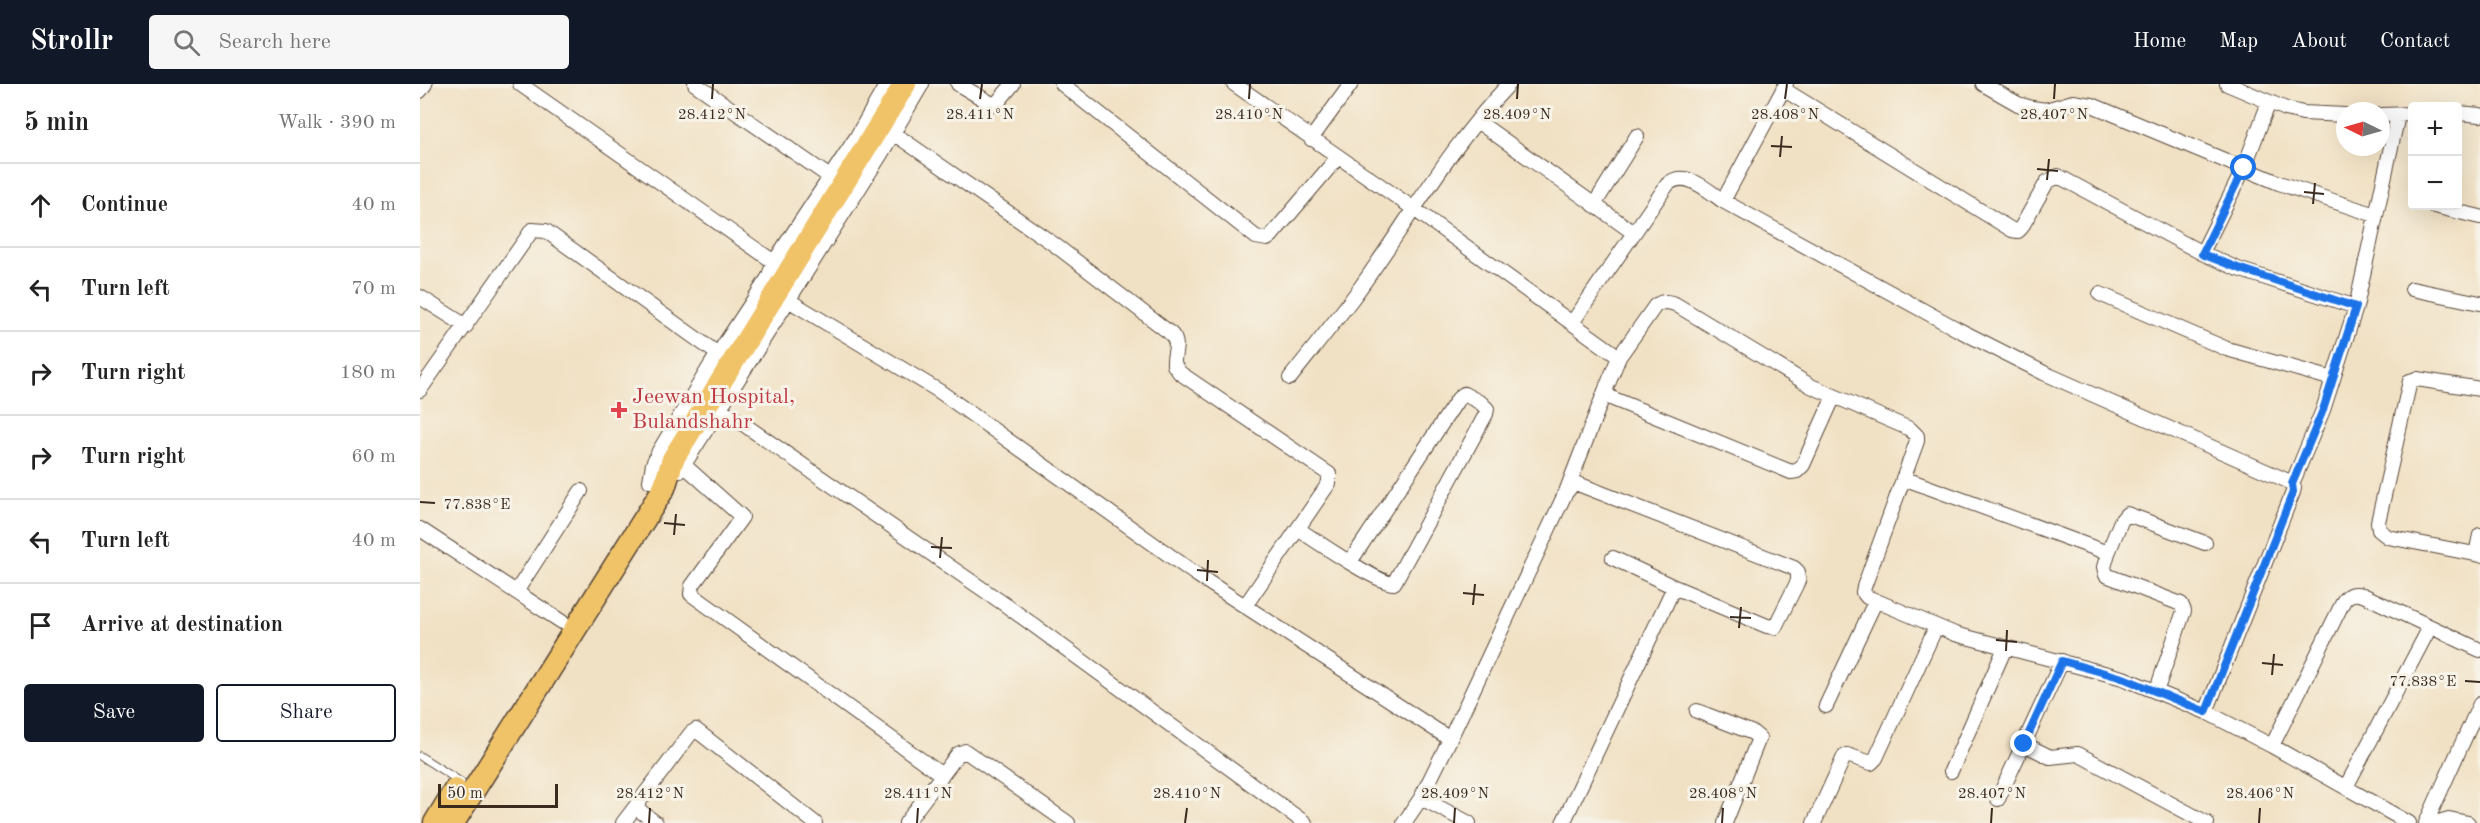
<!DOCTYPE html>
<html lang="en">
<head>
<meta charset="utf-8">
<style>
	:root { --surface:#fff; --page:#f6f6f6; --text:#222; --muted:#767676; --line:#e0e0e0; --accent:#111827 }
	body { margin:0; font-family:"Old Standard TT",serif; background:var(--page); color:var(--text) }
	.controls { position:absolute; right:18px; top:18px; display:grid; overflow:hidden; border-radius:6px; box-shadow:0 6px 24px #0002 }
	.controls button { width:54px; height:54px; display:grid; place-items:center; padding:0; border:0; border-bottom:2px solid var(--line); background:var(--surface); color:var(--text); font:30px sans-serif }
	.compass { position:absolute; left:1916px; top:18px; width:54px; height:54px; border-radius:50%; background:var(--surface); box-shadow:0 6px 24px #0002; rotate:275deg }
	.scale { position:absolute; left:18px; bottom:15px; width:120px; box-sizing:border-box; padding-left:6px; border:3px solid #3b2a1e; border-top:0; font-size:16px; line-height:21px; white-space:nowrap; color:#3b2a1e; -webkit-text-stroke:4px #f7f3e8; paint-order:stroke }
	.stop { position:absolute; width:18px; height:18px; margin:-14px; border:4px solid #1a73e8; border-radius:50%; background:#fff }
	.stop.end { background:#1a73e8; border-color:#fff; box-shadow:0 2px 6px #0008 }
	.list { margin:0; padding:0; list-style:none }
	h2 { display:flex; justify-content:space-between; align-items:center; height:78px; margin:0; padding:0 24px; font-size:26px }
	h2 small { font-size:20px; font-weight:400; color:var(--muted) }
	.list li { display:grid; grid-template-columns:39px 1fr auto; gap:18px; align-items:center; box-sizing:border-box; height:84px; padding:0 24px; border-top:2px solid var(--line) }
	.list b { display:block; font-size:22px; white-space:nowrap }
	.list em { font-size:20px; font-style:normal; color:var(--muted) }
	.actions { display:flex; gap:12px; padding:18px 24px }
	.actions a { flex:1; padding:14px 0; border:2px solid var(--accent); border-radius:6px; text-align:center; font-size:21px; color:var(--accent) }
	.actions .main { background:var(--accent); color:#fff }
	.icon { flex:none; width:33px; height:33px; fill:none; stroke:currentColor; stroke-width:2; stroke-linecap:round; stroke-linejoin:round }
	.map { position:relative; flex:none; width:2060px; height:739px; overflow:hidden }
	header { display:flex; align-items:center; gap:36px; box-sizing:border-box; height:84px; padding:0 30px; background:var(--accent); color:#fff }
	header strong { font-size:28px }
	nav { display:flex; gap:33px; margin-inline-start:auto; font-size:21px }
	.search { width:420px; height:54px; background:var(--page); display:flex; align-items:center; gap:15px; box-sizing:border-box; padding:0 21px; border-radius:6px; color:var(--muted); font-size:22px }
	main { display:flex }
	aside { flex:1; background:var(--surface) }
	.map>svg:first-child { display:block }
</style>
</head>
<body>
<header>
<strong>Strollr</strong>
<div class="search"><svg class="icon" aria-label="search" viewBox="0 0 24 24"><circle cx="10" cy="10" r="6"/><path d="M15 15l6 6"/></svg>Search here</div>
<nav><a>Home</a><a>Map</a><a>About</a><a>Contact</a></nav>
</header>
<main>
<aside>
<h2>5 min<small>Walk · 390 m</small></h2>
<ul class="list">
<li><svg class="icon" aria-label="ahead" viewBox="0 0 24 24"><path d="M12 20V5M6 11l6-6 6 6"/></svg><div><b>Continue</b></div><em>40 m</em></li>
<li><svg class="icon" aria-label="left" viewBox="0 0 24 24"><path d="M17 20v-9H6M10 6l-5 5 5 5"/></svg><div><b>Turn left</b></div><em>70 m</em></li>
<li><svg class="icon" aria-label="right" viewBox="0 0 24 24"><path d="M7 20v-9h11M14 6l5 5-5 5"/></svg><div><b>Turn right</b></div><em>180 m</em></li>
<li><svg class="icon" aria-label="right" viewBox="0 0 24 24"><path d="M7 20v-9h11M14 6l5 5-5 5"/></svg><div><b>Turn right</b></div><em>60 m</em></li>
<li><svg class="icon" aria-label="left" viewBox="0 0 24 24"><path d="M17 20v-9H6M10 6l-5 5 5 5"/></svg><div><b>Turn left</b></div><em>40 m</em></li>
<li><svg class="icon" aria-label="arrive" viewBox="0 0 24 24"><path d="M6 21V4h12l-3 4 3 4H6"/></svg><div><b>Arrive at destination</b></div></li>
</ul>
<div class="actions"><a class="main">Save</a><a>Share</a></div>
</aside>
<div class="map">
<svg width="2060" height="739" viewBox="0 0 2060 739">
	<rect width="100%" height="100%" fill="#f7f3e8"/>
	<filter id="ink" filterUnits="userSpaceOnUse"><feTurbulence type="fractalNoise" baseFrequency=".0167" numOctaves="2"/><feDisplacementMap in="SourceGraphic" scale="12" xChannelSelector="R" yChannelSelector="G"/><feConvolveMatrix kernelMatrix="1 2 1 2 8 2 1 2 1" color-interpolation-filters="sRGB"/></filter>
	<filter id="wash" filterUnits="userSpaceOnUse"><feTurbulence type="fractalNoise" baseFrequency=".008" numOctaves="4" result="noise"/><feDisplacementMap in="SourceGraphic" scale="24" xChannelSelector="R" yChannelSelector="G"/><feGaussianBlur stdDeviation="1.35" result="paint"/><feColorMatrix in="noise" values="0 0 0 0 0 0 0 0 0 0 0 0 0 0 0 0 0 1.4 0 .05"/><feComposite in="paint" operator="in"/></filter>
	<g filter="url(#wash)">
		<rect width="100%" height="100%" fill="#f1e1c4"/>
	</g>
	<g filter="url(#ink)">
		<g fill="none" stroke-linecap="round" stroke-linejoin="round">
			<defs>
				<path id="service" d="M0,672l41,26"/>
				<path id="minor" d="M100,0l254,178
					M275,0l135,93
					M538,0l34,20 5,-1 16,-19
					M642,0l194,153 11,2 4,-3 67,-79
					M814,0l180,125 205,148
					M1563,0l35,20 14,4 14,2 27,-8 19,3 187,78 96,32
					M1807,0l59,25 17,4 42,2
					M1363,5l229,141 6,1 3,-3 26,-46 11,-6 144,77 36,16 118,38
					M0,7l5,-7
					M2038,29l22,2
					M1961,31l31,-1
					M1057,37l157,112
					M473,49l162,112 115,88c11,11 3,18 4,32l6,8 149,101v9l-84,123
					M891,55l40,-55
					M1303,117l63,-117
					M1174,121l43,-69
					M2014,122l46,11
					M1782,169l42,-85 25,-66
					M1992,205l68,14
					M1680,210l127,55 106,30
					M0,213l46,29
					M368,216l151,91 258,184 253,164
					M1152,239l95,-138c17,-17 40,5 56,16l234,128 87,44 244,108 6,7 -1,4 -87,220
					M870,294c22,-28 44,-55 65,-83 51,-70 94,-148 154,-211
					M2060,305l-63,-10 -7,2 -32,141 1,8 9,7 92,18
					M0,306l108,-154 4,-6 14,1 172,123
					M1414,312l-31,69 -6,6 -6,1 -180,-74 -6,-7 14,-34 36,-51c7,-5 12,-5 20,-2l136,82 99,43 7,7v5l-53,146 -1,5 4,5 88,37 168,44 83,34 66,34 137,77
					M300,324l287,198 298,217
					M265,382l57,51 -50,69 -1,8 251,181
					M260,387l201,-317 41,-70
					M1483,394l205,75 -4,14 2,8 75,29 3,7 -28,81
					M230,397l3,-17 6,-13 51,-85 58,-88 6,-16 82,-124 31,-54
					M1872,400l31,-74 33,-103 42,-192
					M1146,408l39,-101
					M0,445l142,93
					M878,445c15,10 84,57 96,54l92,-169 1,-5 -6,-6 -17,-9 -6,5 -108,163
					M1688,469l13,-32 6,-7 78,29
					M2056,470l4,-19
					M1193,474l61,29
					M96,508l65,-101
					M1406,622l49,-104
					M1277,627l56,22 6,5 -34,85
					M1604,660l26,13 28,-3 129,69
					M1852,662l72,-146c6,-7 11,-7 19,-5l117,55
					M1531,687l54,-123
					M1926,703l84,-160
					M1001,714l48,25
					M1578,715l64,-138
					M215,723l21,16
					M203,739l68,-90 5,-3 119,93
					M486,739l52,-69 7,-3 103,72
					M984,739l17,-25 29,-59 115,-245 8,-10h5l216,84 4,4v9l-23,46 -8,-1 -93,-39 -111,236
					M1394,739l30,-66 3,-2 24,8 5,-5 60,-131
					M2006,739l54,-119
					M2015,739l14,-4 19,4"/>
				<path id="primary" d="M15,739l20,-33
					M33,739l211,-335 9,-29 232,-375"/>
			</defs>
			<use href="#service" stroke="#564537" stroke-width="9"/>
			<use href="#minor" stroke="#564537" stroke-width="16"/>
			<use href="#primary" stroke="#564537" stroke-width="25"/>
			<use href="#service" stroke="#fff" stroke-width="7"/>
			<use href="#minor" stroke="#fff" stroke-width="14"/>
			<use href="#primary" stroke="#f0c369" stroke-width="22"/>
		</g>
	</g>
	<g fill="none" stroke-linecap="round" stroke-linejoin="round" filter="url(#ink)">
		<path stroke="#1a73e8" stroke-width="8" d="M1604,660l38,-83 61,17 83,34 87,-220 -1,-8 31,-74 33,-103 -118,-39 -36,-14 42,-86"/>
	</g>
	<path fill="none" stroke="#3b2a1e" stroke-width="2" d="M292,15l1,-15M560,15l2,-15M829,15l1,-15M1097,15l1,-15M1365,15l2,-15M1634,15l1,-15M1351,62l21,1M1360,73l2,-21M1617,85l21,2M1627,96l2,-21M1884,108l20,2M1893,120l2,-21M0,418l15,1M244,439l21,2M254,451l2,-21M511,463l21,1M520,474l2,-21M777,486l21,2M787,497l1,-21M1043,509l21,2M1053,521l2,-21M1310,533l21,1M1319,544l2,-21M1576,556l21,2M1586,567l1,-21M1842,579l21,2M1852,591l2,-21M2045,597l15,1M229,739l1,-15M497,739l1,-15M765,739l2,-15M1034,739l1,-15M1302,739l1,-15M1571,739l1,-15M1839,739l1,-15"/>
	<path fill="#e0444e" stroke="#f7f3e8" stroke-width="2" d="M196 317h6v6h6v6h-6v6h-6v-6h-6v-6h6z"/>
	<g text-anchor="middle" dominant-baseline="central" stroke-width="6" stroke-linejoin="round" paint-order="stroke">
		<g font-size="22" fill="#be3a42" stroke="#f7f3e8" text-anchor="start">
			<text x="212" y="313">Jeewan Hospital,<tspan x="212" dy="25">Bulandshahr</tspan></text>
		</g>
	</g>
	<g font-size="15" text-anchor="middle" fill="#3b2a1e" stroke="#f7f3e8" stroke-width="6" stroke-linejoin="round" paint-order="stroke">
		<text x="292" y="35">28.412°N</text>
		<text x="560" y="35">28.411°N</text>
		<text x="829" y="35">28.410°N</text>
		<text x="1097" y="35">28.409°N</text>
		<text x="1365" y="35">28.408°N</text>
		<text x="1634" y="35">28.407°N</text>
		<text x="57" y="425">77.838°E</text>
		<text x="2003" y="602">77.838°E</text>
		<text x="230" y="714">28.412°N</text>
		<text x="498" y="714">28.411°N</text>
		<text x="767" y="714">28.410°N</text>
		<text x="1035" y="714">28.409°N</text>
		<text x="1303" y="714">28.408°N</text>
		<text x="1572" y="714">28.407°N</text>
		<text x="1840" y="714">28.406°N</text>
	</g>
</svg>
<div class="controls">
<button>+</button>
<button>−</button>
</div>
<svg class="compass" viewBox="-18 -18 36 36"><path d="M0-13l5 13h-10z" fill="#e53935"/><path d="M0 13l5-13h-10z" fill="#767676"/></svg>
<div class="scale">50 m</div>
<div class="stop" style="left:1824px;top:84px"></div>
<div class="stop end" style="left:1604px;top:660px"></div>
</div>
</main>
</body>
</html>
